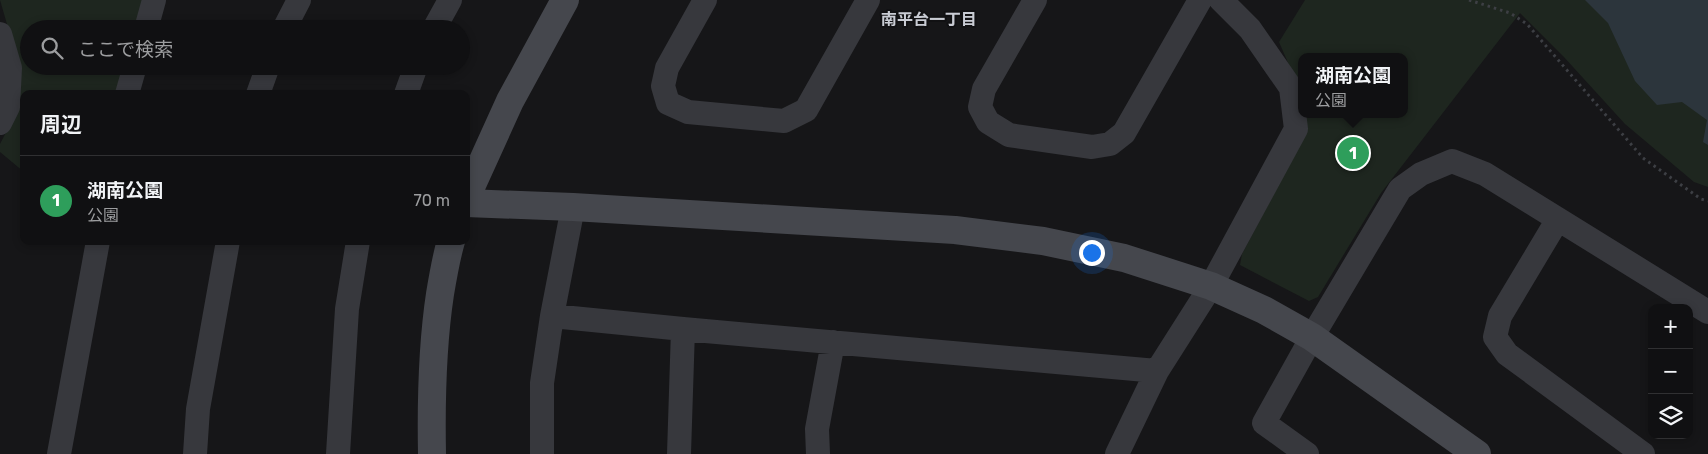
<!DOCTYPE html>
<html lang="ja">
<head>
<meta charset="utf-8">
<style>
	:root { --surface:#101012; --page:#19191b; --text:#f1f3f6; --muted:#9c9d9f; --line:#303032; --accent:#f2b134 }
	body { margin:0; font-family:Rubik,"Noto Sans JP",sans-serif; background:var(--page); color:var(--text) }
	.controls { position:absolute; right:15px; bottom:15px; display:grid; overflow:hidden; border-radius:10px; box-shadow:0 2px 8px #0003 }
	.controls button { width:45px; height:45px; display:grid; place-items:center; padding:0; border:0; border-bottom:1px solid var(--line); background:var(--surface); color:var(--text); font:25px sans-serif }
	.you { position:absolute; left:1091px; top:252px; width:18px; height:18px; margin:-12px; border:4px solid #fff; border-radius:50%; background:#1a73e8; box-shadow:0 0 0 8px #1a73e833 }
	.badge { display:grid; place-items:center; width:32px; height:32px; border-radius:50%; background:var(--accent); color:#fff; font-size:16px; font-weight:700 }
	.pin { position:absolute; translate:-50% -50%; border:2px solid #fff; box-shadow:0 1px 5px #0006 }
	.popup { position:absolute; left:1298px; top:53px; width:110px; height:65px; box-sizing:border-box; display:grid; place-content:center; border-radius:10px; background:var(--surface); filter:drop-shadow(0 1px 4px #0005); font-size:16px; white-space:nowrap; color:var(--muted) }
	.popup b { font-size:19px; color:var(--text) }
	.popup::after { content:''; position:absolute; left:50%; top:100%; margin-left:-10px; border:10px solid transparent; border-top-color:var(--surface) }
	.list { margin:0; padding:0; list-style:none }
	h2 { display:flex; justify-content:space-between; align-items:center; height:65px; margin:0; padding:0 20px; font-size:21px }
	h2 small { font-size:16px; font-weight:400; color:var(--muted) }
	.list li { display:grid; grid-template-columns:32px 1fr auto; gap:15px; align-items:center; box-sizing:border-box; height:90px; padding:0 20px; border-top:1px solid var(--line) }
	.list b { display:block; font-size:19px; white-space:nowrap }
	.list p { margin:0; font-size:16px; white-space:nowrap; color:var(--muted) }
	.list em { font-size:16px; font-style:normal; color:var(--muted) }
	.icon { flex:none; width:28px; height:28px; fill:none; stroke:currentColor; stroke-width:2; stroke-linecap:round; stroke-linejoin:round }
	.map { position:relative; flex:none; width:1708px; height:454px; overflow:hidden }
	.search { position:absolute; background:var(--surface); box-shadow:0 2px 8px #0003; left:20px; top:20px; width:450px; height:55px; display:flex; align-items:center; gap:12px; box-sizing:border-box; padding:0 18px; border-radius:28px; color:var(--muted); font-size:19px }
	.panel { position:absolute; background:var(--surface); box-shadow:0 2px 8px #0003; left:20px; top:90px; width:450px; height:155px; border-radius:10px }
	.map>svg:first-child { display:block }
</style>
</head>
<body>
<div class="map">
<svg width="1708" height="454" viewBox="0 0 1708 454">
	<rect width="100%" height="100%" fill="#161618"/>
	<path fill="#1e261f" d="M0,0h144l-8,29h-107v37h96l-8,28h-93v78l-24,-20v-8l16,-31 4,-44z
		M1305,0h403v187l-14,-5 -69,-58 -62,-68 -43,-43 -139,180 -63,104 -9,4 -69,-36 2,-11 43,-81 20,-59h99v-57h-102v46l-6,-22 -17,-39z"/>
	<path fill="#2c353c" d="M1585,0h123v145l-5,-3 4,-22 -25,-18 -25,3 -22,-24 -27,-58z"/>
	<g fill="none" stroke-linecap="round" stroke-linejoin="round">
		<path stroke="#3d3f44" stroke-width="3" stroke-dasharray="2.5 4" stroke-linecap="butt" d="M1469,0l41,13 17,11 116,134 58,41 7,2"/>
		<path stroke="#37383d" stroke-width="24" d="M705,0l-38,68 -4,18 5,17 20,9 96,9 22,-11 62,-110
			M1035,0l-51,89 -4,18 8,15 21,13 83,12 18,-3 14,-11 76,-133
			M146,29l8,-29
			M284,29l15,-29
			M434,29l16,-29
			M0,34l10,34 -2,39 -8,16
			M127,94l8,-28
			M258,94l10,-28
			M406,94l10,-28
			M1558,219l-58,97 -5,21 12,17 136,100
			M552,316l131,13 474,42 54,-85 85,-157 -5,-41 -41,-59 -29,-29
			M59,454l39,-213
			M195,454l3,-45 30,-168
			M338,454l9,-145 11,-68
			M542,454v-71l10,-67 21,-109
			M679,454l4,-125
			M818,454l-1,-25 16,-87
			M1117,454l40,-83
			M1307,454l-43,-31 48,-86 88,-148 21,-15 31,-13 33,13 223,138"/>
		<path stroke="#45474d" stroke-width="28" d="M466,198l44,-97 55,-101
			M466,203l107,4 382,23 88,11 81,17 87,28 53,24 48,27 165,117
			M432,454c-1,-54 0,-107 8,-160 3,-18 6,-36 11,-53"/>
	</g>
	<g text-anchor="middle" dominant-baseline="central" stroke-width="4" stroke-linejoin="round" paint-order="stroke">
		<g font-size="16" font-weight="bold" fill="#c9ccd4" stroke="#111113">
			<text x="929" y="19">南平台一丁目</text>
		</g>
	</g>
</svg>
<div class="controls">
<button>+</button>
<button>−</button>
<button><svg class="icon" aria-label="layers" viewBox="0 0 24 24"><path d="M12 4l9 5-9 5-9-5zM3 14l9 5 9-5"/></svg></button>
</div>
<div class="you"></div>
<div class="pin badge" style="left:1353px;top:153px;background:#2e9e5b">1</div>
<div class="popup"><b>湖南公園</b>公園</div>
<div class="search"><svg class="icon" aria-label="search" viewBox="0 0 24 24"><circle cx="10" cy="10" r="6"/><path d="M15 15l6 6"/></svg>ここで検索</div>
<section class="panel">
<h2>周辺<small></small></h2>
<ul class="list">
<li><span class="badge" style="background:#2e9e5b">1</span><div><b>湖南公園</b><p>公園</p></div><em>70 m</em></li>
</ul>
</section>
</div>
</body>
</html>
